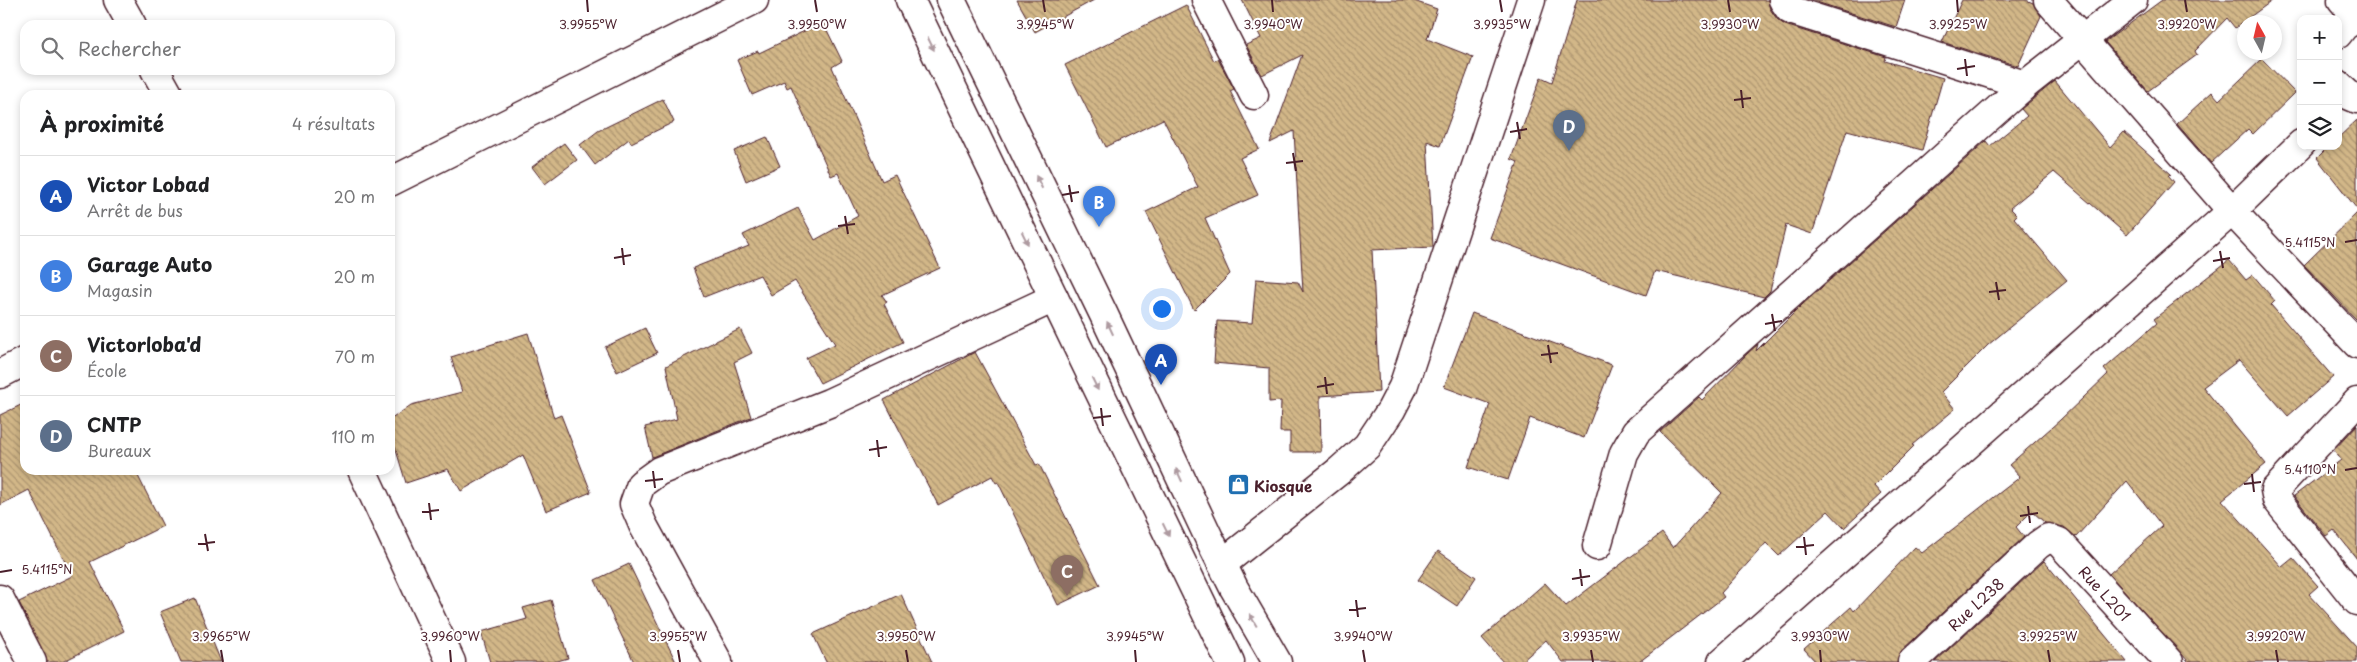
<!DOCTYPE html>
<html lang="fr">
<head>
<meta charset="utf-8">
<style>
	:root { --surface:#fff; --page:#f6f6f6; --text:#202124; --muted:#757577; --line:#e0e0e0; --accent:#7c3aed }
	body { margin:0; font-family:"Playpen Sans",sans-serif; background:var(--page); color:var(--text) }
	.controls { position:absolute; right:15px; top:15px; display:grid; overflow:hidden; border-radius:10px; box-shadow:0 2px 8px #0003 }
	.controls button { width:45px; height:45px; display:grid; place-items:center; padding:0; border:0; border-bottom:1px solid var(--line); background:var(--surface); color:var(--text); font:25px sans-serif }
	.compass { position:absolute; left:2237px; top:15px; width:45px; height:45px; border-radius:50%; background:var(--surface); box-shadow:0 2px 8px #0003; rotate:352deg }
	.you { position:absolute; left:1161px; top:308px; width:18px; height:18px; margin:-12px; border:4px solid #fff; border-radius:50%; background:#1a73e8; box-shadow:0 0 0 8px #1a73e833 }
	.badge { display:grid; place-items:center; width:32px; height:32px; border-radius:50%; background:var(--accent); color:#fff; font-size:16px; font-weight:700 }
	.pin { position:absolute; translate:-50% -41px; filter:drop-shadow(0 1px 2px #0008) }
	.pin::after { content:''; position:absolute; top:26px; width:18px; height:15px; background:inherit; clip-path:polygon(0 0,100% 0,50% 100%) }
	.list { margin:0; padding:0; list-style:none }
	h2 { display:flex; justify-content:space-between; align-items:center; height:65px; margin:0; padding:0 20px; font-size:21px }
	h2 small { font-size:16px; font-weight:400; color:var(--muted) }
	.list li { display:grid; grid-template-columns:32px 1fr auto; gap:15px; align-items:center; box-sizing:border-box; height:80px; padding:0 20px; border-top:1px solid var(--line) }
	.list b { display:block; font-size:19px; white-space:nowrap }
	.list p { margin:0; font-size:16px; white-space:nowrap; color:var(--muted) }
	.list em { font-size:16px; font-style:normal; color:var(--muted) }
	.icon { flex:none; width:28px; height:28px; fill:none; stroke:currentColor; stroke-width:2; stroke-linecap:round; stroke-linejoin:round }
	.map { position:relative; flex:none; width:2357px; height:662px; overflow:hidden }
	.search { position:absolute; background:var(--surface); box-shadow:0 2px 8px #0003; left:20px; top:20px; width:375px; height:55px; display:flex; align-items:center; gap:12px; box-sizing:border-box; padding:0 18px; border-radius:15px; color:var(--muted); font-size:19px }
	.panel { position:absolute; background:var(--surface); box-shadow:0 2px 8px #0003; left:20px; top:90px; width:375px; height:385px; border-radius:15px }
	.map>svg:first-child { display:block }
</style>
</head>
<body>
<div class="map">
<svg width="2357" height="662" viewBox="0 0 2357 662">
	<defs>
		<pattern id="building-back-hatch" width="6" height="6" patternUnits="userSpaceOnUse" patternTransform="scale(1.25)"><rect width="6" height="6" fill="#d2b788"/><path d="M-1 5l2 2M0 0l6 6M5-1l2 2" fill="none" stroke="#ac946f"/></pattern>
	</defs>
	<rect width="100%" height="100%" fill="#fff"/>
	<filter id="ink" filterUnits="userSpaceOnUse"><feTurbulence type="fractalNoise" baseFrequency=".02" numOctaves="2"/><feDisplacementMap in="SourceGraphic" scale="10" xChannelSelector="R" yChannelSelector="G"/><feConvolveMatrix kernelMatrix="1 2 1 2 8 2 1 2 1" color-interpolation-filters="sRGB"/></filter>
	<g filter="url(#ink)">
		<path fill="url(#building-back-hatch)" stroke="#4a1f2b" d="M1017,0h77l-59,32z
			M1242,0h169l26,9 -10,30 46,18 -33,89 -13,-5 6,106 -61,3 7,142 -59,4 1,56h-31v-20h-10l1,-31 -12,1v-34l-55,-5 3,-42 35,2 4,-44 42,3 5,10 -9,-161 -24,12 32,-88 -40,20 -16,-30 15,-7z
			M1577,0h191l2,9 7,10 8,6 101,32 -1,4 58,17 -21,72 -75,-20 -35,104 -26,-9 -16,66 -6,6 -109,-26 -9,24 -156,-57 28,-76 -7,-3 30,-82 11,5z
			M1810,0h95l-9,27z
			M1962,0h64l7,3 8,13 -23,50 -76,-24z
			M2162,0h111l-38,28 -8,-10 -32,33 2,4 -49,36 -43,-49z
			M1186,5l28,56 4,-2 16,30 -4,2 29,58 -19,9 18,37 -53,23 25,56 -36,36 -48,-98 52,-25 -35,-68 -57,28 -41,-82z
			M823,22l19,39 -10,6 50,114 13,-6 45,93 -58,27 5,7 -3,2 19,38 -83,41 -14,-25 29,-14 -40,-63 -24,14 -11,-20 -56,22 -11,-29 56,-22 -6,-11 55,-27 17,32 43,-24 -20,-43 -7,3 -40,-90 -4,2 -3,-7 -32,14 -15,-35 21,-9 1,2z
			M2262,59l33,34 -42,41 -5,-5 -37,34 -34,-39 35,-32 7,8z
			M2055,81l55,66 14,-15 47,42 -2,2 5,6 -47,53 -73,-63 -44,36 7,7 -3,3 53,62 -79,65 -47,47 14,17 -43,36 2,1 -40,40 7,8 -37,34 -16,-17 -49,45 -13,-13 -45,50 3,4 -85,65h-76l-17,-22 -25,22h-18l-21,-24 63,-55 21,23 96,-73 11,15 49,-55 -62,-61 39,-35 3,3 46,-47 10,-9 -2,7 47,-47 183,-163 4,5 37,-30 -6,-7z
			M663,99l11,23 -43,21 -2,-4 -34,26 -15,-20 18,-14z
			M2357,120v89l-40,-51 12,-12h9v-8z
			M767,137l13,29 -34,15 -12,-30z
			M564,143l13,17 -32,24 -13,-17z
			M2357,213v107l-53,-55z
			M2229,260l17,20 7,-5 22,26 -4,4 62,72 -45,39 -49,-56 -36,27 63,77 -44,36 60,67 11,-9 25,28 -9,8 48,53v15h-168l-80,-88 53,-48 -35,-45 -51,56 -12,-10 -19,-4 -13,-12 -16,16 8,10 -123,114 -4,11h-81l-12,-13 47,-42 3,4 61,-64 7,6 98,-76 -11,-12 51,-45 48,-46 -4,-5 53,-46 -3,-4z
			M1472,313l140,52 -28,73 -54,-20 -22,62 -40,-13 22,-63 -46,-17z
			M645,328l12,25 -40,19 -12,-25z
			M740,329l12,24 -18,9 17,55 -99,40 -7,-30 32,-8 -11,-53z
			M528,333l26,85 7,-3 30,77 -45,19 -23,-56 -62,36 -13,-22 -42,14 -11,-36 -5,-6v-21l21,-15 51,-13 -11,-35z
			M975,352l61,113 3,-1 61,121 -42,20 -60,-123 -2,1 -4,-7 -54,29 -54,-105z
			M25,403v67h110l28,56 -73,36 34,69 -62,31h-15l-28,-60 53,-26 -43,-86 -29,15v-90z
			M2357,425v134l-23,-29 -8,6 -32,-40 47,-36 -7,-10z
			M1438,551l38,26 -19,29 -39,-26z
			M2044,561l83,101h-192z
			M629,564l47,98h-42l-39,-82z
			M901,594l31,68h-106l-13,-28z
			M195,598l26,64h-40l-21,-50z
			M551,600l17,58 -14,4h-64l-9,-30 46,-13 -4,-11z"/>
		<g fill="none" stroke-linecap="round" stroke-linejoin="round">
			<defs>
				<g id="street">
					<path d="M118,0l14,25"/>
					<path d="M1206,0l48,95"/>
					<path d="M1783,0l7,10 235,75"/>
					<path d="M2048,0l184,211 125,133"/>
					<path d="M2342,0l15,17"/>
					<path d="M2338,34l6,-8 13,-8"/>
					<path d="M155,70l14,25"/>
					<path d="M2338,85l12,11 7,3"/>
					<path d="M2357,402l-82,88 2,10 80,101"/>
					<path d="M362,470l89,192"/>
					<path d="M1597,546l27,-93 12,-21 389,-347 108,-85"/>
					<path d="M1222,564l117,-93 28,-25 24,-36 12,-23 128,-387"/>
					<path d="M0,599l32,63"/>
					<path d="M718,662l-75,-137 -9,-21 7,-20 18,-13 170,-68 225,-105"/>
					<path d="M1722,662l510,-451 69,-67"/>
					<path id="s1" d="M1912,662l126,-117 10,-7 11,4 110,120"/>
				</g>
				<path id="secondary" d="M910,0l320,662
					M951,0l152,313 106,225 25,50 43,74
					M390,182l364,-182
					M0,374l25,-13"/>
			</defs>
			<use href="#street" stroke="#4a1f2b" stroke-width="31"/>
			<use href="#secondary" stroke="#4a1f2b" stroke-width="31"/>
			<use href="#street" stroke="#fff" stroke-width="28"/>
			<use href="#secondary" stroke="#fff" stroke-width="28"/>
		</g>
		<defs><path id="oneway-solid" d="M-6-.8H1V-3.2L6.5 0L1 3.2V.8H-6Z" transform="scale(1.25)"/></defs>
		<g fill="#ae9aa0">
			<use href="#oneway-solid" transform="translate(931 44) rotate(64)"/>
			<use href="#oneway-solid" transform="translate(1039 182) rotate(-116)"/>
			<use href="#oneway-solid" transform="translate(1025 238) rotate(64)"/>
			<use href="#oneway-solid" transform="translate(1110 328) rotate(-115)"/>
			<use href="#oneway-solid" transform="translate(1095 384) rotate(64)"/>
			<use href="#oneway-solid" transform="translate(1179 475) rotate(-115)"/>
			<use href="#oneway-solid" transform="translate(1166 530) rotate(64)"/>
			<use href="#oneway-solid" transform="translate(1253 620) rotate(-120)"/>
		</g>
	</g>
	<path fill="none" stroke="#4a1f2b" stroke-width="2" d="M587,0l1,12M815,0l2,12M1043,0l2,12M1272,0l1,12M1500,0l2,12M1728,0l2,12M1957,0l1,12M2185,0l2,12M1965,59l2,17M1957,69l18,-3M1741,90l2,18M1734,100l17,-2M1517,122l3,17M1510,132l17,-3M1293,153l3,18M1286,163l17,-2M1069,185l3,17M1062,195l17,-3M845,216l3,18M838,226l17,-2M2345,242l12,-2M622,248l2,17M2220,251l3,17M614,258l17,-3M2213,261l17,-3M1996,282l3,18M1989,292l17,-2M1772,314l3,17M1765,324l17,-3M1548,345l3,18M1541,355l17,-2M1325,377l2,17M1317,387l17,-3M1101,408l2,18M1093,418l18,-2M877,440l2,17M869,450l18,-3M2345,470l12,-2M653,471l2,17M2252,474l2,18M645,481l18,-2M2244,484l17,-2M429,503l2,17M2028,506l2,17M422,512l17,-2M2020,516l18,-3M205,534l3,17M1804,537l2,18M198,544l17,-2M1796,547l18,-2M1580,569l2,17M0,572l12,-2M1572,579l18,-3M1356,600l2,17M1349,610l17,-2M221,650l2,12M450,650l1,12M678,650l2,12M906,650l2,12M1135,650l1,12M1363,650l2,12M1591,650l2,12M1820,650l1,12M2048,650l2,12M2276,650l2,12"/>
	<defs>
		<symbol id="shop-square" viewBox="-11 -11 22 22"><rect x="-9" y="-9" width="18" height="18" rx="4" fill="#1f6fb2" stroke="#fff"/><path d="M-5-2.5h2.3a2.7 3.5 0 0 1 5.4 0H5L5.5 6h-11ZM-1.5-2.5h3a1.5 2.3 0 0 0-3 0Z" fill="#fff"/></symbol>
	</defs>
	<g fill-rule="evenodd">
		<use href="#shop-square" x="1226" y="472" width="25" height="25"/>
	</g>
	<g text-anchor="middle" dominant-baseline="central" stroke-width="4" stroke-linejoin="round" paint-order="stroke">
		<g font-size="15" font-weight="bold" fill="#4a1f2b" stroke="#fff" text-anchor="start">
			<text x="1254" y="485">Kiosque</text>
		</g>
		<g font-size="15" fill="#4a1f2b" stroke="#fff">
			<text stroke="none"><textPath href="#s1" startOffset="265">Rue L201</textPath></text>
			<text stroke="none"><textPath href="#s1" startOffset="86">Rue L238</textPath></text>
		</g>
	</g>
	<g font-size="12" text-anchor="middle" fill="#4a1f2b" stroke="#fff" stroke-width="4" stroke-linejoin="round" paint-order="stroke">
		<text x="588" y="29">3.9955°W</text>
		<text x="817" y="29">3.9950°W</text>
		<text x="1045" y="29">3.9945°W</text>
		<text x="1273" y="29">3.9940°W</text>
		<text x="1502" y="29">3.9935°W</text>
		<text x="1730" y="29">3.9930°W</text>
		<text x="1958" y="29">3.9925°W</text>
		<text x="2187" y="29">3.9920°W</text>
		<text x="2310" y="247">5.4115°N</text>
		<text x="2310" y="474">5.4110°N</text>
		<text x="47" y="574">5.4115°N</text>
		<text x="221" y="641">3.9965°W</text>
		<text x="450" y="641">3.9960°W</text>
		<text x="678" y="641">3.9955°W</text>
		<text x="906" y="641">3.9950°W</text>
		<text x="1135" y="641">3.9945°W</text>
		<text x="1363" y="641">3.9940°W</text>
		<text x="1591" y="641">3.9935°W</text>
		<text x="1820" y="641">3.9930°W</text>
		<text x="2048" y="641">3.9925°W</text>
		<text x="2276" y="641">3.9920°W</text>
	</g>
</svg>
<div class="controls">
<button>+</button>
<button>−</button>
<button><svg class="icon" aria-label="layers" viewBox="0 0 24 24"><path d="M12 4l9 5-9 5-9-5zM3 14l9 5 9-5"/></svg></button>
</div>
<svg class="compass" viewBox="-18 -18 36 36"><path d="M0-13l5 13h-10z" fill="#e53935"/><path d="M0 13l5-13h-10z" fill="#757577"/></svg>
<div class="you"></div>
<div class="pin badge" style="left:1161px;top:385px;background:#1a4fb4">A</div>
<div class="pin badge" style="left:1099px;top:227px;background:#3f7fe0">B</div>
<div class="pin badge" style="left:1067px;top:596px;background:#8d6e63">C</div>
<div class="pin badge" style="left:1569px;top:151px;background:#5c6f8a">D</div>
<div class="search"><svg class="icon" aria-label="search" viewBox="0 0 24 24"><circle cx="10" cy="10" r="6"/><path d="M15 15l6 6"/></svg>Rechercher</div>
<section class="panel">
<h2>À proximité<small>4 résultats</small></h2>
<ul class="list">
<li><span class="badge" style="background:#1a4fb4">A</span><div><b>Victor Lobad</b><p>Arrêt de bus</p></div><em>20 m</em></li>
<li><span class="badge" style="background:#3f7fe0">B</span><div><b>Garage Auto</b><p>Magasin</p></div><em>20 m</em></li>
<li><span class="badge" style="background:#8d6e63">C</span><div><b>Victorloba'd</b><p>École</p></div><em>70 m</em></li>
<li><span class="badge" style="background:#5c6f8a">D</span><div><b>CNTP</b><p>Bureaux</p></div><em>110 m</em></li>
</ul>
</section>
</div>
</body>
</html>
